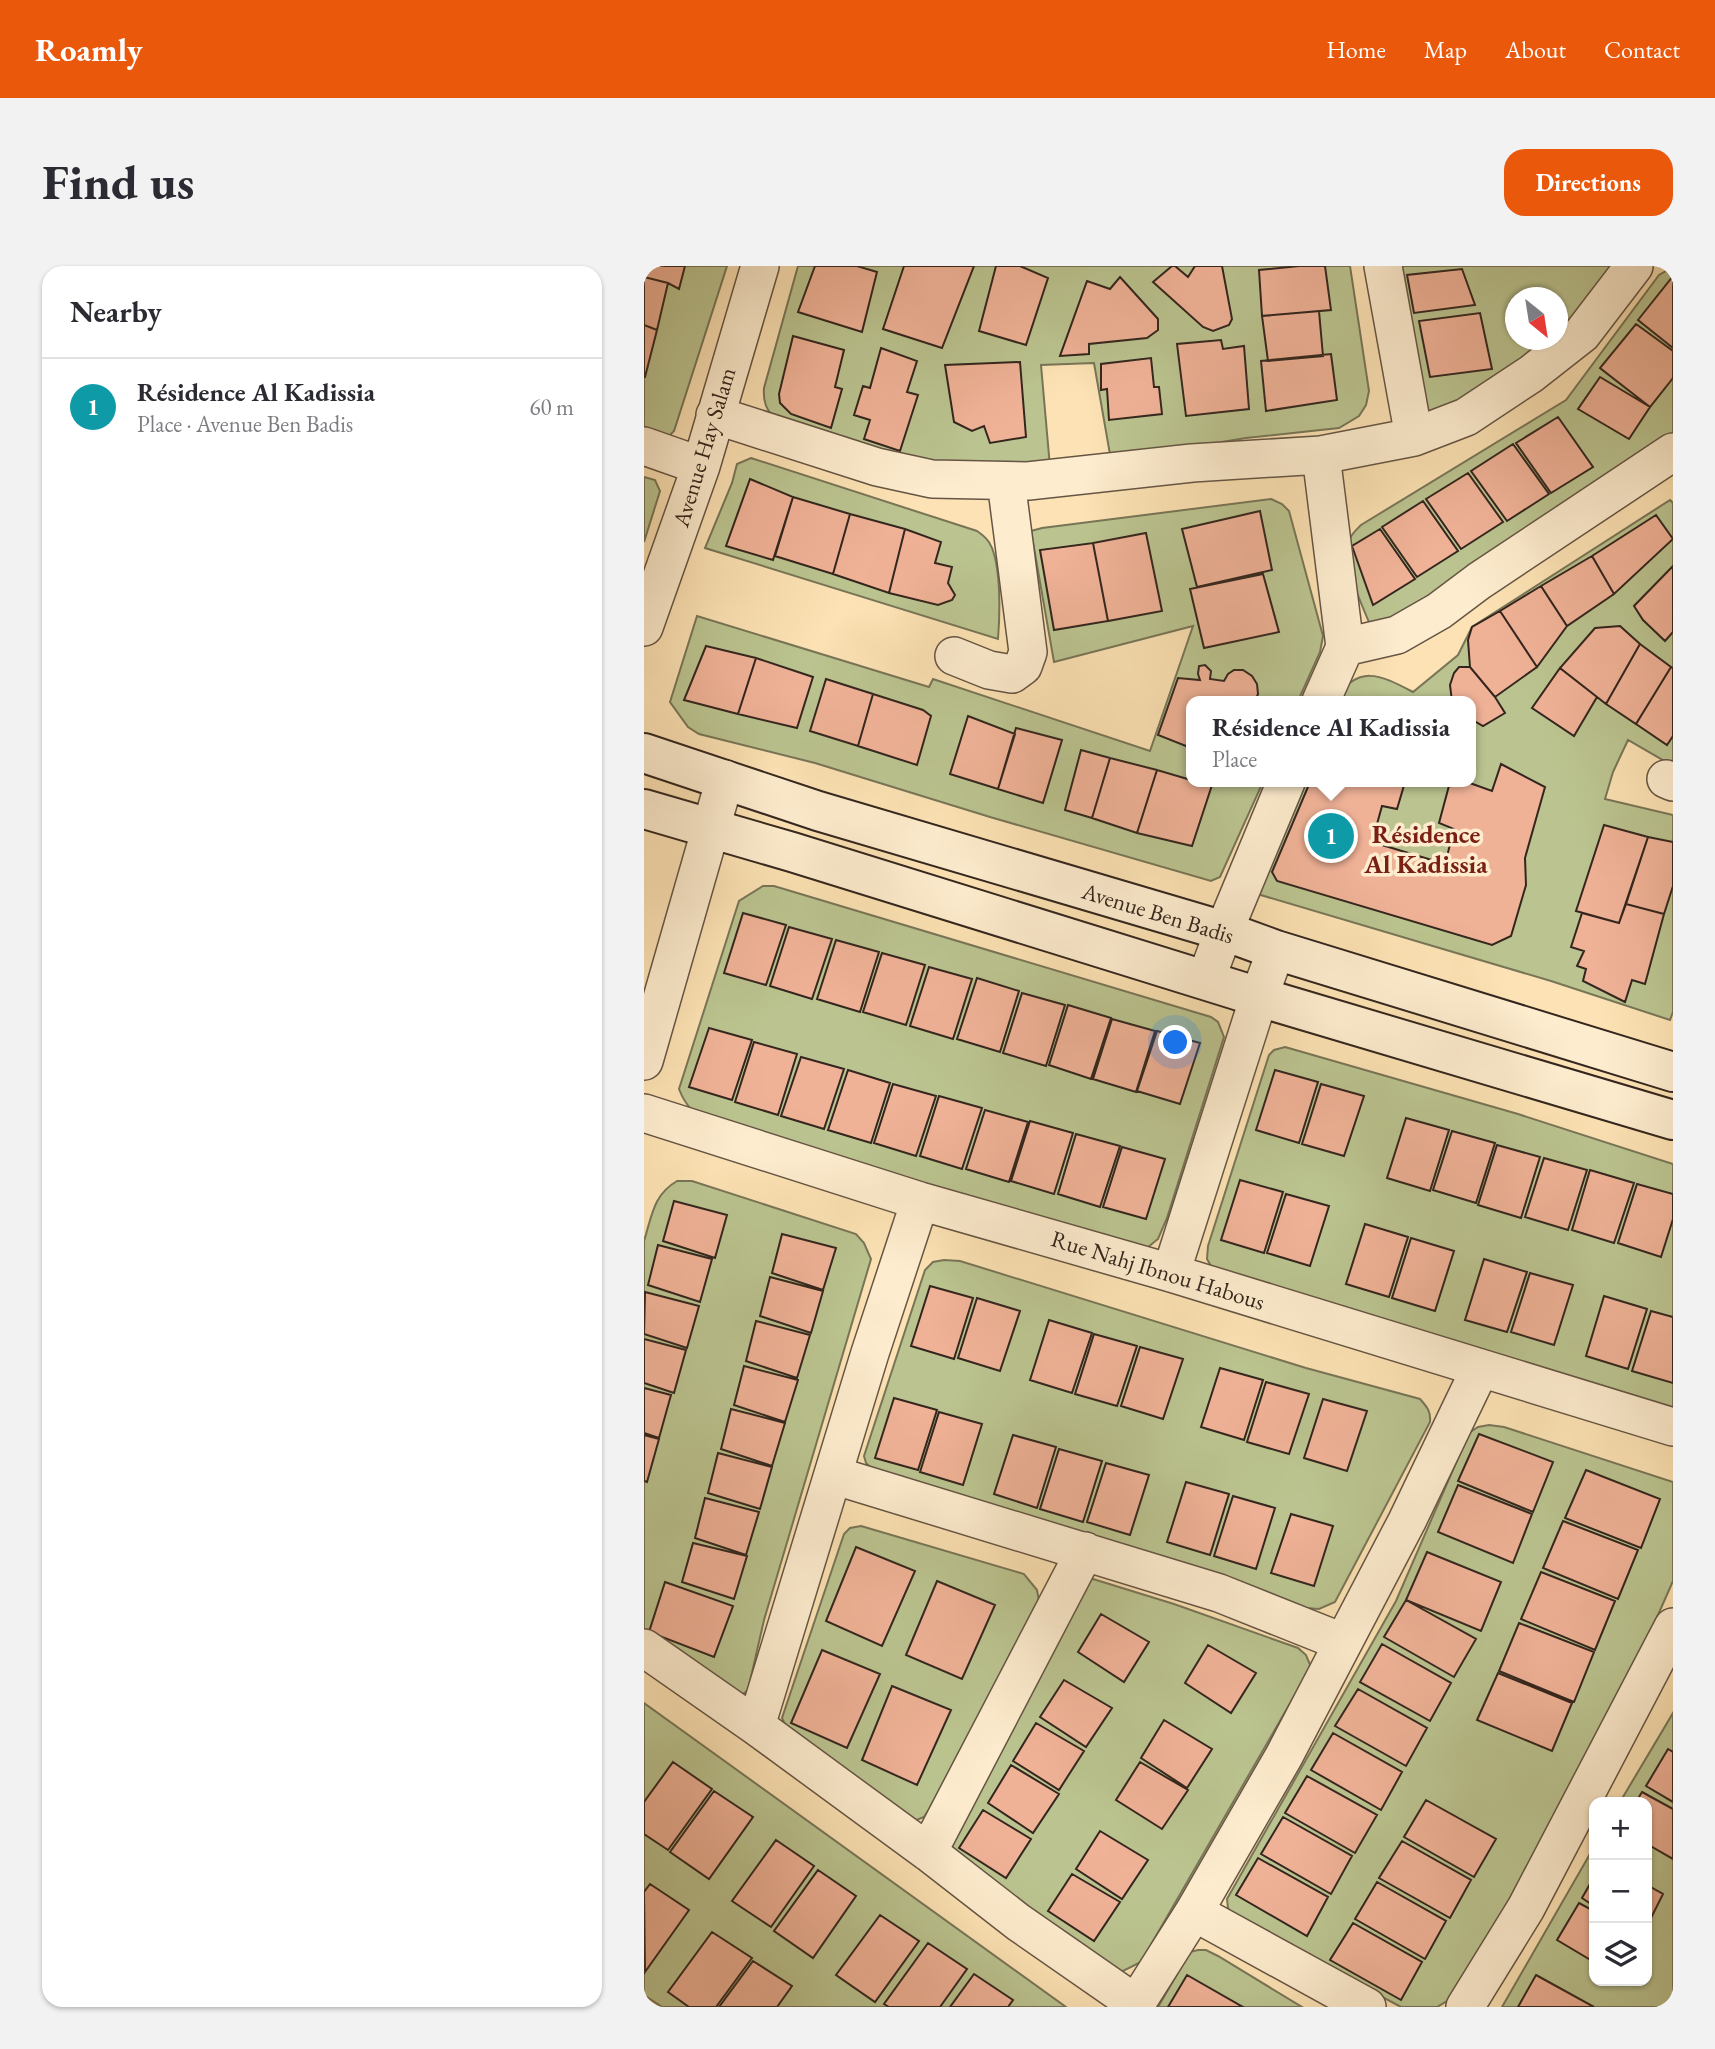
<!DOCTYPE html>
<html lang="en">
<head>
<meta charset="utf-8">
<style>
	:root { --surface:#fff; --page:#f2f2f3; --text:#2b2b33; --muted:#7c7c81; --line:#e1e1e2; --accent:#ea580c }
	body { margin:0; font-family:"EB Garamond",serif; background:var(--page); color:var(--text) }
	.controls { position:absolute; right:21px; bottom:21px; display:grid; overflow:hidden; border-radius:14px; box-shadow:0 2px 5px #0004 }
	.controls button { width:63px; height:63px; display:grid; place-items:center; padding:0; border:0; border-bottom:2px solid var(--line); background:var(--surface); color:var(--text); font:35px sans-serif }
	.compass { position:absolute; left:861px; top:21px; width:63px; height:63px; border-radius:50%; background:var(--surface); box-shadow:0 2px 5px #0004; rotate:150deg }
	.you { position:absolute; left:532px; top:777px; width:24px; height:24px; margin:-18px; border:5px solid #fff; border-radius:50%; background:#1a73e8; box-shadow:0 0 0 10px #1a73e833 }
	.badge { display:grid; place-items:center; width:46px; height:46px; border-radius:50%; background:var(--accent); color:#fff; font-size:23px; font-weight:700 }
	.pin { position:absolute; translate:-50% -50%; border:4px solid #fff; box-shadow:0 2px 7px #0006 }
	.popup { position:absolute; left:542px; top:430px; width:290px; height:91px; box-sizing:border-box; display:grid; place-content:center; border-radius:14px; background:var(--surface); filter:drop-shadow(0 2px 5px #0005); font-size:23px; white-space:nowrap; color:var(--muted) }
	.popup b { font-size:26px; color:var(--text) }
	.popup::after { content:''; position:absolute; left:50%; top:100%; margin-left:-14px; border:14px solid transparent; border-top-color:var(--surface) }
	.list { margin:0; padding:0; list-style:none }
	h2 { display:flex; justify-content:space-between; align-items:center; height:91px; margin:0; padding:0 28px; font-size:30px }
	h2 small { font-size:23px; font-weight:400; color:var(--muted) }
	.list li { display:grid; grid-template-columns:46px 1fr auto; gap:21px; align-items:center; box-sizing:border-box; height:98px; padding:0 28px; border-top:2px solid var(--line) }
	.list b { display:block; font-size:26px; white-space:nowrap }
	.list p { margin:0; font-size:23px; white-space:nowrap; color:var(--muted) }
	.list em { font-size:23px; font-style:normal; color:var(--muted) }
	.icon { flex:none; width:38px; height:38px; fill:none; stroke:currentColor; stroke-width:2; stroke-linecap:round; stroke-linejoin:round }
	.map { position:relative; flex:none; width:1029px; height:1741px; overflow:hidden; border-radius:21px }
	header { display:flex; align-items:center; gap:42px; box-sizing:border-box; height:98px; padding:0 35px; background:var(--accent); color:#fff }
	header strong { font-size:33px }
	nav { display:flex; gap:38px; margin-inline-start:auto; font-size:24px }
	.intro { display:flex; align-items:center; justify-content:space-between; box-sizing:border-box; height:168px; padding:0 42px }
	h1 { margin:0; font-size:49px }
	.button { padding:18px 32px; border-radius:21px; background:var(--accent); color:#fff; font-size:24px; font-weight:700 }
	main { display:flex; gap:42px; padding:0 42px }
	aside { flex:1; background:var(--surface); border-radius:21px; box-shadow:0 2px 5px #0004 }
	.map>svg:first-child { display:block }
</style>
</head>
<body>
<header>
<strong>Roamly</strong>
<nav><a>Home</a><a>Map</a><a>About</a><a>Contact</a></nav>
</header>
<div class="intro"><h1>Find us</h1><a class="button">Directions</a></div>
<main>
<aside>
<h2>Nearby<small></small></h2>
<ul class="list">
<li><span class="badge" style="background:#0f9aa8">1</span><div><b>Résidence Al Kadissia</b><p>Place · Avenue Ben Badis</p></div><em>60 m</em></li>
</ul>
</aside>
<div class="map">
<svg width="1029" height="1741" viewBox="0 0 1029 1741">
	<rect width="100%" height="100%" fill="#fce2b4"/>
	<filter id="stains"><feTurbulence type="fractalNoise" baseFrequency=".00286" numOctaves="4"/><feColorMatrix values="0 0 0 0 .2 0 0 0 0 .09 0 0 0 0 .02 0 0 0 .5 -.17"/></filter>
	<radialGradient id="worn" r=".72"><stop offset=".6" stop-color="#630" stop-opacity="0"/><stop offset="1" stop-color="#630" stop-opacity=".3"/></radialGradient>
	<path fill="#bbc490" stroke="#787557" stroke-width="2" d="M0,0h83l-53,165 -7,7 -23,-1z
		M154,0h552l19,125 -3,14 -7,11 -20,12 -93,10 -135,22 -17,-97 -53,2 9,102 -124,1 -151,-49c-9,-10 -12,-17 -11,-31z
		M755,0h223l-64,72v-40h-42v42h40l-119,75 -9,-3 -4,-9z
		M1029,1v170l-299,197c-8,-20 -33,-71 -26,-91 2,-8 8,-13 13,-18l205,-125 93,-125z
		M107,192l226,73c7,5 12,9 15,17 9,23 8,66 6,91l-293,-91 27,-65 5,-19z
		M0,211l11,3 5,11 -16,51z
		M627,233l11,5 7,7 34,125 -3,16 -22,49h-107v81h72l-43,95 -9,4 -221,-64 -175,-54 -116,-29 -11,-7 -18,-25 27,-86 232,71 4,-8 217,72 43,-125 -139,36 -23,-131 11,-3z
		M1026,234l3,3v263l-45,-26 -15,32 -8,27 68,16v197l-3,8 -119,-39 -297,-88 46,-111h171v-81h-137c24,-37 45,-27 79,-9l45,-37 14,-28z
		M119,620h11l437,131 7,5 6,15 -57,181 -9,21 -11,9 -436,-126c-17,-8 -25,-15 -32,-33l60,-188z
		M641,781l233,67 155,50v248l-461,-144 -5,-9 1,-13 61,-191 5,-5z
		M33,915h15l164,53 8,9 7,16 -107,361 -16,70 -6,5 -98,-57v-397c8,-25 9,-46 33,-60z
		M300,994l16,1 346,107 114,31c7,8 11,12 10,23l-95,180 -16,7 -13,-1 -435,-140 -5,-5 -2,-7 61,-186 8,-8z
		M845,1159l15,2 169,55v99l-48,109 -86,164 -79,131 -13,16 -10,6h-36l-169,-90 -4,-9 -1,-9 169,-298 73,-168 9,-6z
		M217,1260l163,48 13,16 2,11 -109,207 -6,9 -10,4 -127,-92 -5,-11 62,-184 6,-6z
		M449,1313l81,25 124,44 8,7 5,12 -170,295 -20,10 -11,-3 -160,-122 137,-266z
		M0,1437l422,304h-404l-18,-12z
		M1029,1447v294h-171l92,-160v134h53v-179h-27z
		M554,1684h8l12,6 84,51h-144l32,-55z"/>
	<path fill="#f0b297" stroke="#34261e" stroke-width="2" d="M0,0h41l-6,23 -11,-6 -24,-6z
		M171,0h42l20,6 -15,60 -64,-20z
		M260,0h70l-32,82 -59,-19z
		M352,0h24l28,12 -22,67 -47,-14z
		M528,0h3l13,11 7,-11h27l10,53 -3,6 -16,6 -10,-4 -50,-45z
		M655,0h26l6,44 -69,6 -3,-46z
		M818,3l13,36 -61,8 -7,-38z
		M1029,10v72l-35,-28z
		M0,11l24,6 -11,47 -13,-5z
		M476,11l38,42v11l-11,8 -58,6v10l-29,2 27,-75 23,8z
		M675,45l4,45 -55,5 -6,-45z
		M836,47l12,56 -62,8 -11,-56z
		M992,58l37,27v27l-23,29 -50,-39z
		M0,59l13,5 -12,47h-1z
		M149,70l51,14 -9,37 7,2 -11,39 -40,-14 -11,-11 -1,-9z
		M577,74l2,9 21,-3 5,63 -63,7 -9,-72z
		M237,82l36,13 -10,31 11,3 -18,56 -36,-12 6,-19 -16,-5 9,-29 7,2z
		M687,88l6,46 -71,11 -5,-50z
		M507,92l3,29h5l3,27 -53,6 -2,-31 -6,1v-26z
		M376,96l6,75 -36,6 -6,-17 -12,5 -18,-9 -9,-57z
		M956,111l50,30 -21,32 -51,-30z
		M914,151l35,50 -42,26 -35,-50z
		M869,178l36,50 -42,27 -36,-50z
		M824,207l35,49 -42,27 -35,-50z
		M106,213l43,18 -20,63 -47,-14z
		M149,231l57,17 -17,60 -58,-18z
		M779,235l35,50 -41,26 -35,-50z
		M616,245l12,59 -75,17 -15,-58z
		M206,248l55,15 -16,64 -56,-19z
		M1012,249l17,24 -59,55 -22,-38z
		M261,263l36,13 -6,21 17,4 -4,16 7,12 -3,5 -14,5 -49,-12z
		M736,263l35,50 -42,26 -21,-59z
		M502,267l16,78 -54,10 -15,-78z
		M449,277l15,78 -54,9 -14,-80z
		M948,290l22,38 -47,32 -26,-40z
		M1029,300v66l-8,9 -22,-21 -9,-14z
		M619,308l16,58 -75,16 -14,-59z
		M897,320l26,40 -30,41 -37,-56z
		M856,345l37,56 -42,30 -25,-30 -2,-27 4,-13z
		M976,360l20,18 -34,60 -46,-36 35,-40z
		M996,378l31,23 -35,57 -30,-20z
		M62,380l50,12 -18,56 -54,-14z
		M112,392l57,19 -16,51 -59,-14z
		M561,399l6,6 -1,8 14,2 4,-7 6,-4h9l9,6 5,8 1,10 -3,7h-64v47l-33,-13 20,-57 22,2 -2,-6 1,-8z
		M815,401h11l25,30 10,16 -22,13 -12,-7v-18h-19l-2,-16 4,-12z
		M1027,401l2,1v68l-6,9 -31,-21z
		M916,402l37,29 -23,39 -42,-28z
		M182,413l47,15 -15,52 -48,-15z
		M229,428l50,16 8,6 -14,49 -59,-19z
		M324,450l47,18 -17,55 -48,-15z
		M372,462l46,12 -19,63 -45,-14z
		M437,484l29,8 -18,60 -27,-8z
		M466,492l47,12 -20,63 -45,-15z
		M857,498l44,23 -20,71 1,27 -15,51 -19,9 -215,-64 -5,-9 38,-90h95l-8,27 -15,-3 -10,36 73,22 9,-35 -15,-6 11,-41h17l25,9z
		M513,504l34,10v2l21,3 -20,61 -55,-13z
		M960,559l44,12 -29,86 -43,-12z
		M1004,571l25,5v44l-9,28 -38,-10z
		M982,638l38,10 -19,70 -13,-4 -7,22 -42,-21 3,-12 -9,-3 7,-15 -13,-4 11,-34 37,10z
		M99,647l43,12 -20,60 -42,-12z
		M145,661l43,12 -20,60 -42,-13z
		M192,674l43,12 -19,60 -43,-13z
		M238,687l43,12 -19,60 -43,-13z
		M285,701l43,12 -19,60 -43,-13z
		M333,712l42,13 -19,61 -43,-13z
		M378,727l43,12 -19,61 -43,-13z
		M424,739l43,13 -20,61 -42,-14z
		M468,753l43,12 -19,61 -43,-13z
		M65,762l43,12 -20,60 -43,-13z
		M513,765l43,12 -20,61 -43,-13z
		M110,776l43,12 -19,61 -43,-13z
		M157,791l43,12 -20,60 -43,-13z
		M204,804l42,13 -19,60 -43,-13z
		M631,804l43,12 -19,61 -43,-13z
		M249,818l43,12 -20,60 -42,-13z
		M677,818l43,12 -20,60 -42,-12z
		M295,830l43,12 -20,61 -42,-13z
		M341,844l43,12 -19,60 -43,-13z
		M762,852l43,12 -19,61 -43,-13z
		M386,855l43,12 -19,61 -43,-13z
		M808,865l43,12 -19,60 -43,-13z
		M432,868l44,12 -20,61 -42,-13z
		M853,879l43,12 -19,61 -43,-13z
		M478,881l43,12 -19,60 -43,-12z
		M900,892l43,12 -19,60 -43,-13z
		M946,904l44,13 -20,60 -42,-13z
		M596,914l43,12 -19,61 -43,-13z
		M993,918l36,10v25l-12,38 -43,-14z
		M642,928l43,12 -19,60 -43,-13z
		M30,935l53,14 -12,43 -52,-17z
		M721,958l43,13 -19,60 -43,-13z
		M138,968l54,14 -13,42 -51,-17z
		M767,972l43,13 -19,60 -43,-13z
		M14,979l54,14 -12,43 -52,-17z
		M840,993l43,13 -20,60 -42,-12z
		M886,1007l43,12 -19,60 -43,-13z
		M126,1011l53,14 -12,42 -51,-17z
		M286,1020l43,12 -19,61 -43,-13z
		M1,1026l54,14 -12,42 -43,-14z
		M960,1030l43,13 -19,60 -42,-13z
		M333,1032l43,13 -20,60 -42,-13z
		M1007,1045l22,6v66l-41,-12z
		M405,1054l43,13 -20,60 -42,-13z
		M112,1055l54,14 -13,43 -51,-17z
		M450,1068l43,12 -20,60 -42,-12z
		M0,1073l42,11 -12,43 -30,-10z
		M496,1081l43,12 -20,60 -42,-13z
		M100,1100l54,14 -13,42 -51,-17z
		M576,1102l43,12 -19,60 -43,-13z
		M622,1116l43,12 -20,60 -42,-12z
		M0,1122l27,7 -12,43 -15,-5z
		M250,1132l43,12 -19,60 -43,-12z
		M679,1133l44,12 -20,60 -43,-13z
		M87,1143l54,14 -13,43 -51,-17z
		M295,1146l43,12 -19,61 -43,-13z
		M835,1168l74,28 -20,50 -75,-31z
		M0,1169l15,4 -12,43 -3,-1z
		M369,1169l43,12 -19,61 -43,-14z
		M415,1183l43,12 -19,61 -43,-13z
		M74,1187l54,14 -12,42 -52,-16z
		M462,1197l43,12 -19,60 -43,-13z
		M942,1204l74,29 -19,49 -76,-30z
		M542,1216l43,12 -19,61 -43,-13z
		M814,1219l74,29 -19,49 -75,-31z
		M589,1230l42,12 -19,61 -42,-13z
		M61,1232l54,14 -13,43 -51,-17z
		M647,1248l42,12 -19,60 -43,-13z
		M919,1255l75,29 -20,49 -75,-31z
		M49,1277l54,13 -13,43 -52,-17z
		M212,1281l59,24 -33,75 -56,-25z
		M783,1286l74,30 -20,49 -75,-31z
		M897,1306l74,29 -20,49 -74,-31z
		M293,1315l58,24 -33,74 -56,-24z
		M21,1316l68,24 -19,51 -65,-25z
		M762,1334l70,39 -22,38 -70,-40z
		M457,1348l48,28 -25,40 -46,-30z
		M875,1357l75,29 -20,50 -75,-31z
		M738,1378l69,39 -21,38 -70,-39z
		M564,1379l48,28 -25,40 -46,-30z
		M178,1384l58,24 -33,74 -56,-25z
		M854,1407l74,30 -20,48 -75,-31z
		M420,1414l48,28 -26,39 -46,-30z
		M248,1420l59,24 -34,75 -55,-25z
		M714,1423l69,39 -21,38 -71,-40z
		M520,1454l48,29 -25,39 -46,-30z
		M392,1457l48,28 -25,39 -46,-29z
		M689,1467l69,39 -21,38 -70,-40z
		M1024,1483l5,3v50l-27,-16z
		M29,1496l39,27 -44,61 -24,-16v-32z
		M496,1496l48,28 -26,39 -46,-29z
		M367,1499l48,29 -26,39 -45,-30z
		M663,1510l70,39 -22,38 -70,-40z
		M70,1525l39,26 -44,62 -39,-27z
		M998,1526l31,17v50l-26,-15v-42h-11z
		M782,1534l70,39 -22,38 -70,-40z
		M339,1544l48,29 -25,39 -47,-30z
		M639,1551l69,39 -21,38 -70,-40z
		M456,1565l48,29 -26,39 -46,-30z
		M132,1574l38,26 -43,61 -39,-26z
		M758,1575l69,39 -21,38 -71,-40z
		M614,1592l70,39 -21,39 -71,-41z
		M174,1604l38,26 -43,62 -39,-27z
		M428,1608l48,28 -26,39 -46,-30z
		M950,1611v29l-12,-8z
		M733,1616l69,39 -21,38 -70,-40z
		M6,1618l39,26 -44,62 -1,-80z
		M1003,1619l16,9 -16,32z
		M935,1637l15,8v51l-37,-22z
		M236,1649l39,26 -44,61 -39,-27z
		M709,1657l69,39 -21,38 -71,-40z
		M68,1666l40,26 -36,49h-27l-21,-15z
		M284,1677l39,26 -27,38h-51l-5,-3z
		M109,1695l39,25 -15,21h-58z
		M330,1708l39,26 -5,7h-58z
		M543,1709l56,32h-75z
		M892,1709l58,32h-76z"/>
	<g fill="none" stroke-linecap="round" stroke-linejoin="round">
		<defs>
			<path id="street" d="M739,0l31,171
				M71,149l162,52 55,12 96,2 164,-18 129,-8 93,-18 52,-20 65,-43 51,-40 52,-68
				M0,180l57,20
				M0,361l57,-161 59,-200
				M701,381l52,-12 42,-24 40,-30 194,-129
				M310,390l35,14 23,4 11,-8 5,-14 -22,-171
				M677,435l24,-54 -24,-192
				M1022,513l7,3
				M562,713l18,-48 62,-149
				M0,795l81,-282
				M0,847l276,88 251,72 502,154
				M527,1007l88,-276 17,-47
				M189,1209l386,118 123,49
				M0,1382l112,78 172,126 90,70 118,82
				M112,1460l114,-373 50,-152
				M284,1586l157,-301
				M550,1646l173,95
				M490,1741l60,-95 90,-156 123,-235 73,-152
				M821,1741l61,-99 147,-281"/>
			<path id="secondary" d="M0,487l174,58 406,120 52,19 397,122
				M0,543l148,43 467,145 414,123"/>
		</defs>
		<use href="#street" stroke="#654" stroke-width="40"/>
		<use href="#secondary" stroke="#34261e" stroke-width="42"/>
		<use href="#street" stroke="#fdecce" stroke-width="37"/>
		<use href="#secondary" stroke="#fdecce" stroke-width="38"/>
	</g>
	<g text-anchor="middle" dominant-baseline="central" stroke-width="7" stroke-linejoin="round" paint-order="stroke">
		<g font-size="23" fill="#34261e" stroke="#fdecce">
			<text transform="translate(60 181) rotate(-73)">Avenue Hay Salam</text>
			<text transform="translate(514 647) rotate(17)">Avenue Ben Badis</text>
			<text transform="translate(514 1004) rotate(17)">Rue Nahj Ibnou Habous</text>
		</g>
		<g font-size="26" font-weight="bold" fill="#7a1f14" stroke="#fdecce">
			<text x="782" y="568">Résidence<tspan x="782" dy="30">Al Kadissia</tspan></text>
		</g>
	</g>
	<rect width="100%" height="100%" filter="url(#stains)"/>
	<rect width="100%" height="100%" fill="url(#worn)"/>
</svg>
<div class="controls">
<button>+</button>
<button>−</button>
<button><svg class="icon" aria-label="layers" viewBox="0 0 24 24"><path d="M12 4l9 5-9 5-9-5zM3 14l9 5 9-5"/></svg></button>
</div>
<svg class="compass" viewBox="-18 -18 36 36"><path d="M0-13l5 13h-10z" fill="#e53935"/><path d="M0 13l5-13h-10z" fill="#7c7c81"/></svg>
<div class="you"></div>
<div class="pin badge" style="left:687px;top:570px;background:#0f9aa8">1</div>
<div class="popup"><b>Résidence Al Kadissia</b>Place</div>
</div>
</main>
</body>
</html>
